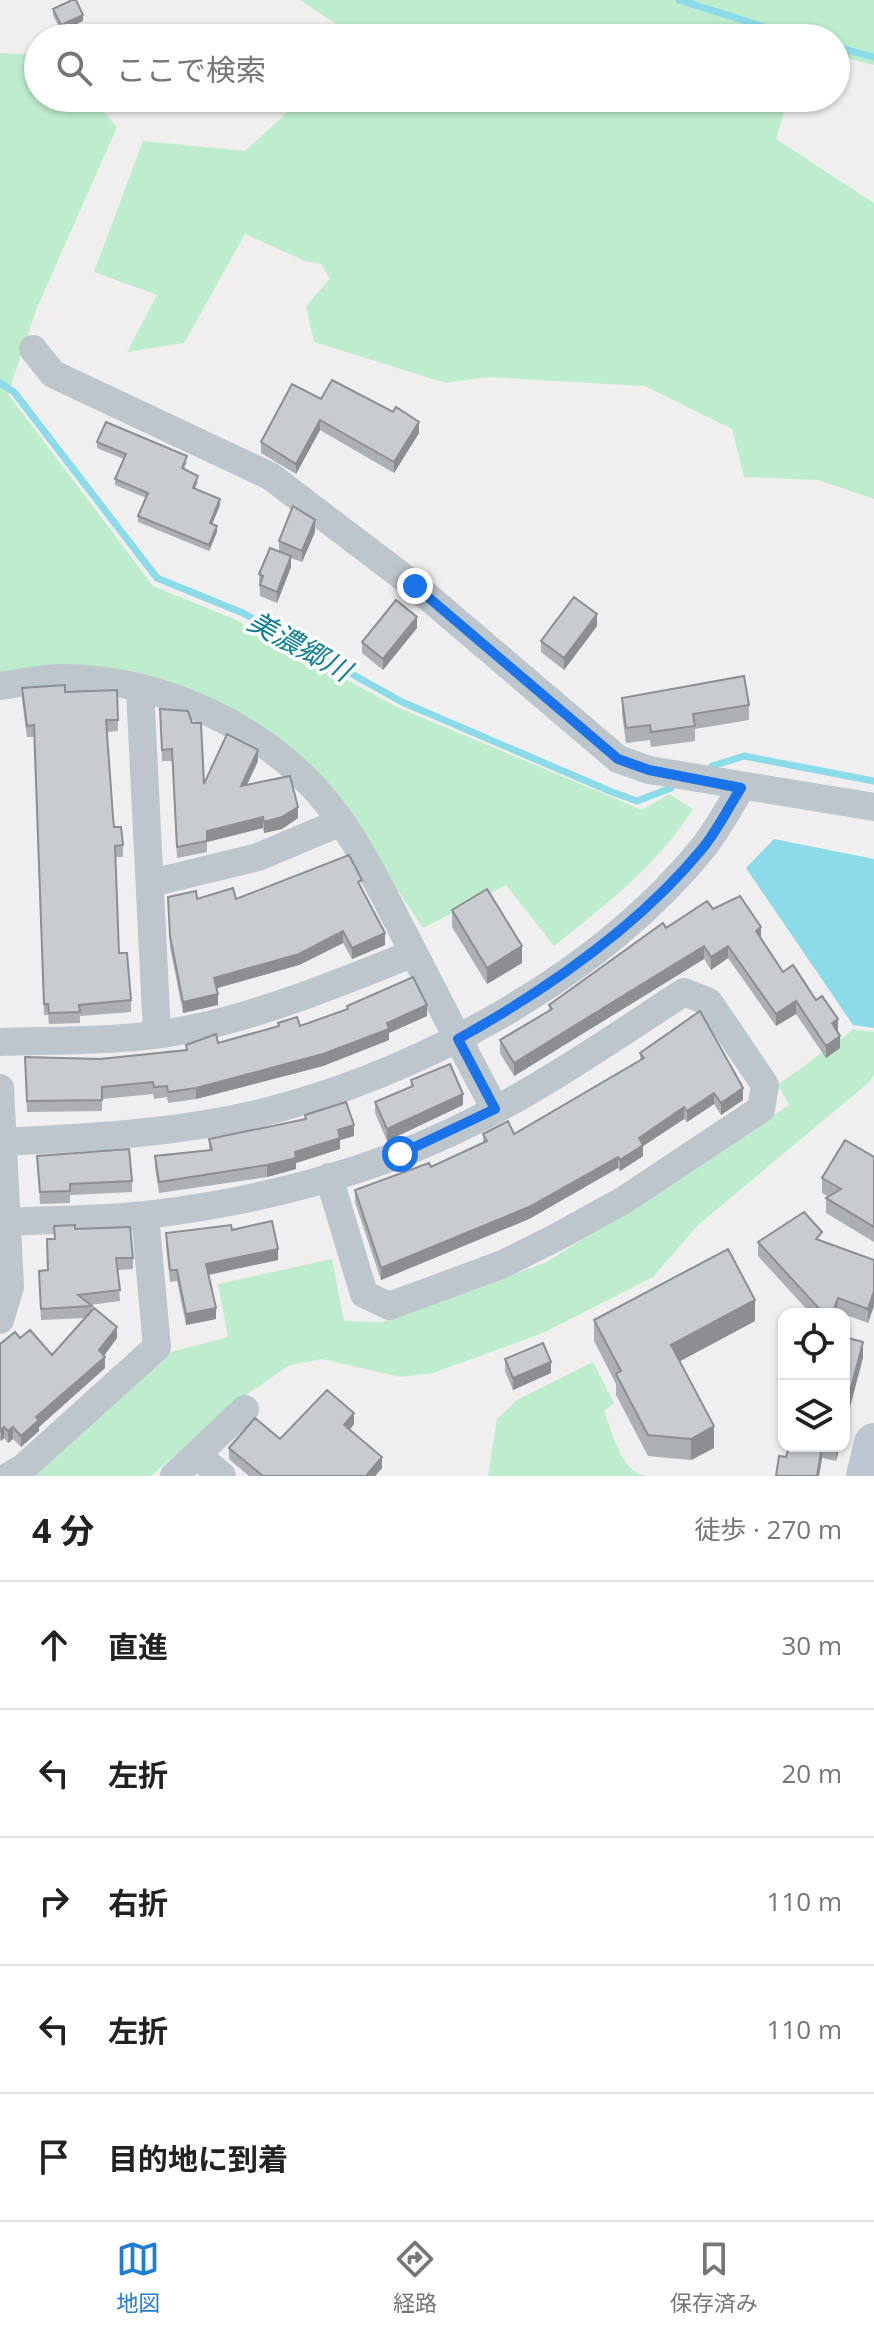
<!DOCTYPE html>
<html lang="ja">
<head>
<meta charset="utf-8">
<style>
	:root { --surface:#fff; --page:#f6f6f6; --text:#222; --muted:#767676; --line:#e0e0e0; --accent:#1f7cd9 }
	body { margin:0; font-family:"Open Sans","Noto Sans JP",sans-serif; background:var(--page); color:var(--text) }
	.controls { position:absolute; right:24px; bottom:24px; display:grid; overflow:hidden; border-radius:16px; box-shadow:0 2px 6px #0004 }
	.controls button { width:72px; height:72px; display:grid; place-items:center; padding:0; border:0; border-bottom:2px solid var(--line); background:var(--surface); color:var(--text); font:40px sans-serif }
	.stop { position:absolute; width:24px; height:24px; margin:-18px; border:6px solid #1a73e8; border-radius:50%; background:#fff }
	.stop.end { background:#1a73e8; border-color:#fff; box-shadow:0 2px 8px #0008 }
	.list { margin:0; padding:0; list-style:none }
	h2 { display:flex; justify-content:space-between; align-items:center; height:104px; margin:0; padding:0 32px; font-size:34px }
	h2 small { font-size:26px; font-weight:400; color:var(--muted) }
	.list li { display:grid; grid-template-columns:52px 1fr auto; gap:24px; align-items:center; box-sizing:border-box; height:128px; padding:0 32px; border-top:2px solid var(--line) }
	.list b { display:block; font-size:30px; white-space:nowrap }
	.list em { font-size:26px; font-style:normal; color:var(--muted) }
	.icon { flex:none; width:44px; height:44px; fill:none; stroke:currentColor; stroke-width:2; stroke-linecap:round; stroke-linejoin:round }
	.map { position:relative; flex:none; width:874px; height:1476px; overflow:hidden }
	.search { position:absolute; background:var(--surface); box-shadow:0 2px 6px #0004; left:24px; right:24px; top:24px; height:88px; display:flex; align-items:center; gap:20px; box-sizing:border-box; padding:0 28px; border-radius:44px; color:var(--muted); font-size:30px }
	.sheet { height:744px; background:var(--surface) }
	nav { display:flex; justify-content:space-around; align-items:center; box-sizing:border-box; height:112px; border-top:2px solid var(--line); background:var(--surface); font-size:22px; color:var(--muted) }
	nav a { display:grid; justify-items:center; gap:4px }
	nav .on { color:var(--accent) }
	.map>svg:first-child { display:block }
</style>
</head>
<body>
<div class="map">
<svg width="874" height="1476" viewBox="0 0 874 1476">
	<rect width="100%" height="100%" fill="#f0eeee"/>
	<path fill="#bdedcc" d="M300,0h574v65l-38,-9v-18h-493l-4,-12z
		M0,53l38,2v43h53l26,29 -81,183 -28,84 145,192 81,33 163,88 245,103 27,-16 24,15c-36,57 -87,95 -139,137l-48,-61 -83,43 -42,-63 -155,-155 -226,-36z
		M303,98h485l-12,41 98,64v296l-56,-19 -74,-3 -12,-48 -87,-43 -158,-9 -41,6 -132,-41 -8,-36 24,-27 -9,-15 -16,-3 -60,-27 -61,109 -57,9 30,-57 -63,-23 49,-131 102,10z
		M854,1029l20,3v43l-7,9 -169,141 -45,52 -110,56 -110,40 -33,4 -78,-18 -32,6 -59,40 -80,71h-120l136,-123 61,-16 -10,-53 114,-25 12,62 38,1 165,-60 242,-157 -11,-20z
		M593,1362l21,41 -10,8c8,19 17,62 42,65h-158l9,-57 20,-19z"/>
	<path fill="#8bdbe8" d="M774,839l100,20v169l-21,-3 -107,-157z"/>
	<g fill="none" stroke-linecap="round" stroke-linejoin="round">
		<path stroke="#8bdbe8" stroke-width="7" d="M679,0l120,38
			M836,47l38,10
			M0,383l14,9 143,186 86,35 159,89 210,90 25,9 34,-13
			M712,766l32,-10 130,25"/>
		<path stroke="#bcc6cc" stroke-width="28" d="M33,349l20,25 217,102 145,110 203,173 31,11 225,37
			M0,686c22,-3 45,-9 67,-8 97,2 200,50 261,126 30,38 52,83 74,126 31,60 61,120 93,179
			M140,689l17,344
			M151,883l107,-26 83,-35
			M0,1042c64,-2 132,0 195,-14 75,-16 148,-47 219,-75
			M0,1088l10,199 -10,33
			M0,1142c83,-4 166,-8 248,-26 163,-38 347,-136 454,-267 15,-19 27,-41 39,-61
			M0,1222c48,-2 98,-2 146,-7 110,-13 226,-42 326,-93 74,-37 143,-85 212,-130l25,10 56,83 -4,24 -137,91 -69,38 -52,26 -114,42 -25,-12 -35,-117
			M197,1455l25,21
			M9,1476l14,-8 134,-121 -12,-132
			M174,1476l71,-67"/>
		<path stroke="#bcc7d1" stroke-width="40" d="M866,1476l8,-33"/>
	</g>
	<path fill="#acafb3" d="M53,9l30,12 -22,10 -8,-16z
		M272,98h26l-11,13z
		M321,399l98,34 -25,40 -74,-43 -24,44 -35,-21v-11z
		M97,442l90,20 -3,7 14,13 -3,7 25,16 -8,19 5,8 -8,19 -71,-29v-6l8,-18 -31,-13v-6l9,-20 -27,-11z
		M315,532l-13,30 -11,-4v9l-14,36 -17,-7 -1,-22 20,-23v-10z
		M597,626l-33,44 -23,-18v-11z
		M417,628l-34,42 -21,-17v-11z
		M22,688l43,4 52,-2 1,41 -11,1 6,85 1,10 9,18v12h-8l4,96 12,47v12l-51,4v7l-31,1 -1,-9h-4l-10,-278h-7l-5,-37z
		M622,698l127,7v15l-54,9v12l-44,6 -1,-7 -24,3 -4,-29z
		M160,709l44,75 54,-23 -11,24 51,33 -16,11 -18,4 -1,-5 -56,14v10l-30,6 -5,-97h-10z
		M362,891l23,54 -33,14 -9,-16 -44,22 -83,23 2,17 -35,8 -13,-66 -2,-39 29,-9h39z
		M713,909l48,30 22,33 55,60 2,16 -14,10 -30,-44 -20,12 -48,-68 -17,12 -7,-11 -190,117 -14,-23v-13l49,-29v-6l117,-77z
		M452,910l70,53 -35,21 -35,-57z
		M347,1006l80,10 -38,17v7l-66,26 -127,33 -28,4 -1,-6 -13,2 -1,-5 -51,5v12l-75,1 -2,-43 75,-10 86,-9v-5l32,-2 60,-16v-4l22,3 47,-17z
		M640,1053l103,47 -22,15 -7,-11 -27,18 -3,-3 -41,27v10l-23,15 -2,-3 -89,51 -148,61 -26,-78v-12l76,-23 52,-25v-8h31l126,-74z
		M411,1080l52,25 -76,36 -12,-28v-11l36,-15z
		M305,1115l49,21 -14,4v9l-44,14v6l-29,8 -108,16 -4,-26v-11l54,-6v-11l96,-20z
		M37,1156l95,25v11l-62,3v8l-30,1z
		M874,1157v85l-48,-29v-15l3,-1 -7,-4v-15z
		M75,1229l58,29v11l-15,1 2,31 -30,4 2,1v5l25,27 -13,18 1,12 -66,59v4l-18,16 -8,-8 -5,4 -4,-5 -3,3 -1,-2v-95l20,-6 32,17 34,-37 -45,2 -2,-38 9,-12 6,-31z
		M166,1233l112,27 -69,15 7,44 -30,6 -9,-44 -7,1 -4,-37z
		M822,1241l52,19 -6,63 -30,-11 -1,2h-26l-53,-58v-14z
		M594,1320l161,1 -75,40 34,87 -23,12 -43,-4 -32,-61v-11l-22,-43z
		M505,1359l46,14 -38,17 -8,-19z
		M354,1424l-4,6 32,38 -7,8h-126l-20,-17v-11z
		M789,1446h51l-4,15 -14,-3 -3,18h-43l10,-19z"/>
	<path fill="#8c8e92" d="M83,15v6l-22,10v-6z
		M288,98h10l-11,13v-12z
		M320,420v10l-24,44v-10z
		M419,422v11l-25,40v-11z
		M220,499v6l-10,24v-6z
		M315,520v12l-13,30v-11z
		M217,526v6l-8,19v-6z
		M291,556v11l-14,36v-11z
		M597,614v12l-33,44v-12z
		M417,617v11l-34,42v-11z
		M258,750v11l-17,36v-11z
		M298,807v11l-16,11 -18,4v-11z
		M263,817v11l-56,14v-11z
		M761,927v13l-5,-9z
		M343,931v12l-44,22 -85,24v-11z
		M385,933v12l-33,14v-11z
		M522,946v17l-35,21v-16z
		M704,946v13l-190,117v-13z
		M728,946v12l-17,12v-13z
		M218,994v11l-35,8v-11z
		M796,1001v13l-20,12v-12z
		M427,1005v11l-38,17v7l-66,26 -127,33v-11l191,-65z
		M838,1019v13l-6,-9z
		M840,1036v12l-14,10v-12z
		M743,1088v12l-22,15v-12z
		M714,1093v11l-27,18v-11z
		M463,1094v11l-76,36v-12z
		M684,1107v12l-41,27v10l-23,15v-11l19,-22z
		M354,1125v11l-14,4v9l-44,14v6l-29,8v-12l71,-35z
		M618,1157v11l-89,51 -148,61v-12z
		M278,1249v11l-72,15v-11z
		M874,1291v15l-6,17v-14z
		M838,1298l-1,16h-5z
		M755,1300v21l-84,45v-21z
		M216,1308v11l-30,6v-11z
		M117,1327v11l-18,24v-12z
		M863,1342v16l-19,72v-15z
		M105,1357v11l-66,59v4l-18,16v-11l15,-19z
		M551,1362v11l-38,17v-12z
		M354,1413v11l-10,12v-11z
		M714,1426v22l-23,12v-21z
		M4,1427v11l-3,3v-11z
		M13,1427v12l-5,4v-12z
		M822,1446v12l-3,18h-2z
		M836,1446h4l-4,15z
		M382,1457v11l-7,8h-9z"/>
	<path fill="#c8cbd0" stroke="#8c8e92" stroke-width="2" d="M72,0h4l7,15 -22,10 -8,-16z
		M332,380l61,32 3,-5 23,15 -25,40 -74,-42 -24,44 -35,-22 31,-58 29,15z
		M106,422l81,34 -5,12 16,8 -5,12 27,11 -10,24 7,3 -8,19 -71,-29 10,-23 -33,-14 11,-25 -29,-12z
		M293,506l22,14 -13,31 -23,-10z
		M270,548l21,8 -14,36 -17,-7 3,-9 -4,-2z
		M574,597l23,17 -33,44 -23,-17z
		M396,600l21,17 -34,42 -21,-17z
		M744,676l5,29 -56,9 2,12 -44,6 -1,-7 -24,3 -4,-30z
		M65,685v7l52,-2 1,30h-12l7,97 1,10h7l2,18 -8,1 4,107h8l4,47 -52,5 1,7 -31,1 -1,-9h-4l-10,-279 -7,1 -5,-38z
		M160,709l28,2 4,12h9l3,61 23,-50 31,16 -17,36 49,-10 8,31 -16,10 -18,5 -1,-5 -56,14v10l-30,6 -5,-98 -10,1z
		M349,855l13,25 -4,2 27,51 -33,15 -9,-17 -44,23 -85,24 4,16 -35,8 -13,-66 -2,-39 28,-6 1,8 36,-11 3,11z
		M487,889l35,57 -35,22 -35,-58z
		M740,896l21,31 -5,4 27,41 10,-7 23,35 6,-4 16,23 -6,4 8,13 -14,10 -30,-45 -20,13 -48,-68 -17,11 -7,-11 -190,117 -14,-23 52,-31 -3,-4 114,-82 3,5 41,-27 6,8z
		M413,977l14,28 -40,18 2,6 -66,25 -127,34 -28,4 -1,-6 -13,1 -1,-5 -51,5v13l-75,1 -2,-44 75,2 87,-9 -1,-5 30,-11 2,9 61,-17 -1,-3 19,-6 3,9 48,-17 -1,-3z
		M700,1011l43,77 -22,15 -7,-10 -27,18 -3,-4 -45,31 4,7 -23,15 -2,-3 -89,50 -148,61 -26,-78 74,-27 2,4 56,-26 -4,-7 25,-13 6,13 130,-76 -4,-5z
		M450,1064l13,30 -76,35 -12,-27 38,-16 -2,-6z
		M346,1102l8,23 -16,5 2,8 -45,14 1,6 -29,7 -108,17 -4,-26 57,-6 -3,-11 97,-20 -1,-4z
		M845,1140l29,17v70l-48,-29 15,-9 -19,-11z
		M129,1149l3,32 -62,3v7l-30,1 -3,-36z
		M804,1212l18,20 -6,7 58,21v31l-6,18 -30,-11 -6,16h-8l-66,-72z
		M272,1221l6,28 -72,15 10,44 -30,6 -9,-44h-7l-4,-37 65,-8 1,5z
		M75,1225v4l55,-2 3,31h-17l4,32 -42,5 14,11 -51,3 -2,-38 9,-1 -1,-31h8l-1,-13z
		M728,1249l27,51 -84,45 43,81 -23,13 -43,-4 -32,-61 5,-3 -27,-51z
		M94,1308l23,19 -18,23 6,7 -69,60 3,3 -18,16 -8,-9 -5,4 -4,-4 -3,3 -1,-2v-84l15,-12 5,6 10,-8 22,25z
		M844,1337l19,5 -19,73z
		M543,1343l8,19 -38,16 -8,-19z
		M327,1390l27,23 -10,12 38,32 -16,19h-103l-34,-28 26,-30 25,21z
		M789,1446h33l-5,30h-41l3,-20 7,1z"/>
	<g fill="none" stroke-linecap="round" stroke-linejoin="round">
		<path stroke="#1a73e8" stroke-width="10" d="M400,1154l95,-45 -37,-70c88,-49 179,-111 244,-190 15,-18 26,-41 39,-61l-92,-18 -31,-11 -203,-173"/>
	</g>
	<g text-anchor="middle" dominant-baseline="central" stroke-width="7" stroke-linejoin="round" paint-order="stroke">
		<g font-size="28" font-style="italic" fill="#118194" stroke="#fff">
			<text transform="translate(300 645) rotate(29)">美濃郷川</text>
		</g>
	</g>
</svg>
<div class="controls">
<button><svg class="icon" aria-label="locate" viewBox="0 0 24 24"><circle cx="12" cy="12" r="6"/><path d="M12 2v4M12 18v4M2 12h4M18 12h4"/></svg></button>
<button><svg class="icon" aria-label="layers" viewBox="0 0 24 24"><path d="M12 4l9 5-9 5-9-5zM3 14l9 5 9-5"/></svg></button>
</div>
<div class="stop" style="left:400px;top:1154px"></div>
<div class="stop end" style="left:415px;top:586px"></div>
<div class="search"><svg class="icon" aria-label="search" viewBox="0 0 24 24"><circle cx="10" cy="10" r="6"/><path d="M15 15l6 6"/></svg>ここで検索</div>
</div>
<section class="sheet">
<h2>4 分<small>徒歩 · 270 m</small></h2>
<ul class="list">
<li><svg class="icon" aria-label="ahead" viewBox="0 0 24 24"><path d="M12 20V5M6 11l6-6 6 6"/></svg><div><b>直進</b></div><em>30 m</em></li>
<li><svg class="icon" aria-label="left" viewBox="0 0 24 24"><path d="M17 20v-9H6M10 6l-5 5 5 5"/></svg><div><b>左折</b></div><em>20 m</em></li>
<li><svg class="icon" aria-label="right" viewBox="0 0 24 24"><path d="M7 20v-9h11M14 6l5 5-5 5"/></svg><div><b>右折</b></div><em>110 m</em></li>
<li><svg class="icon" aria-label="left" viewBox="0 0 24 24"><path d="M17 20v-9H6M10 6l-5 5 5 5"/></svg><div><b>左折</b></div><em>110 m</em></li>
<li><svg class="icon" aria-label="arrive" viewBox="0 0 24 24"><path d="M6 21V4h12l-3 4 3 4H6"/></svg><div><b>目的地に到着</b></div></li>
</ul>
</section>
<nav>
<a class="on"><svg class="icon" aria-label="map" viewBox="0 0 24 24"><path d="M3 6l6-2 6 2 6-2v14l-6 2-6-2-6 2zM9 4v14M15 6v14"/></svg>地図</a>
<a><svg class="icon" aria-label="directions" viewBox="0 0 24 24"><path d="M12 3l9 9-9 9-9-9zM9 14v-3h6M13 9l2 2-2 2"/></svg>経路</a>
<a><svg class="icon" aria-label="saved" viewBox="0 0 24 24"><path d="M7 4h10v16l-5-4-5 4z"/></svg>保存済み</a>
</nav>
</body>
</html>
